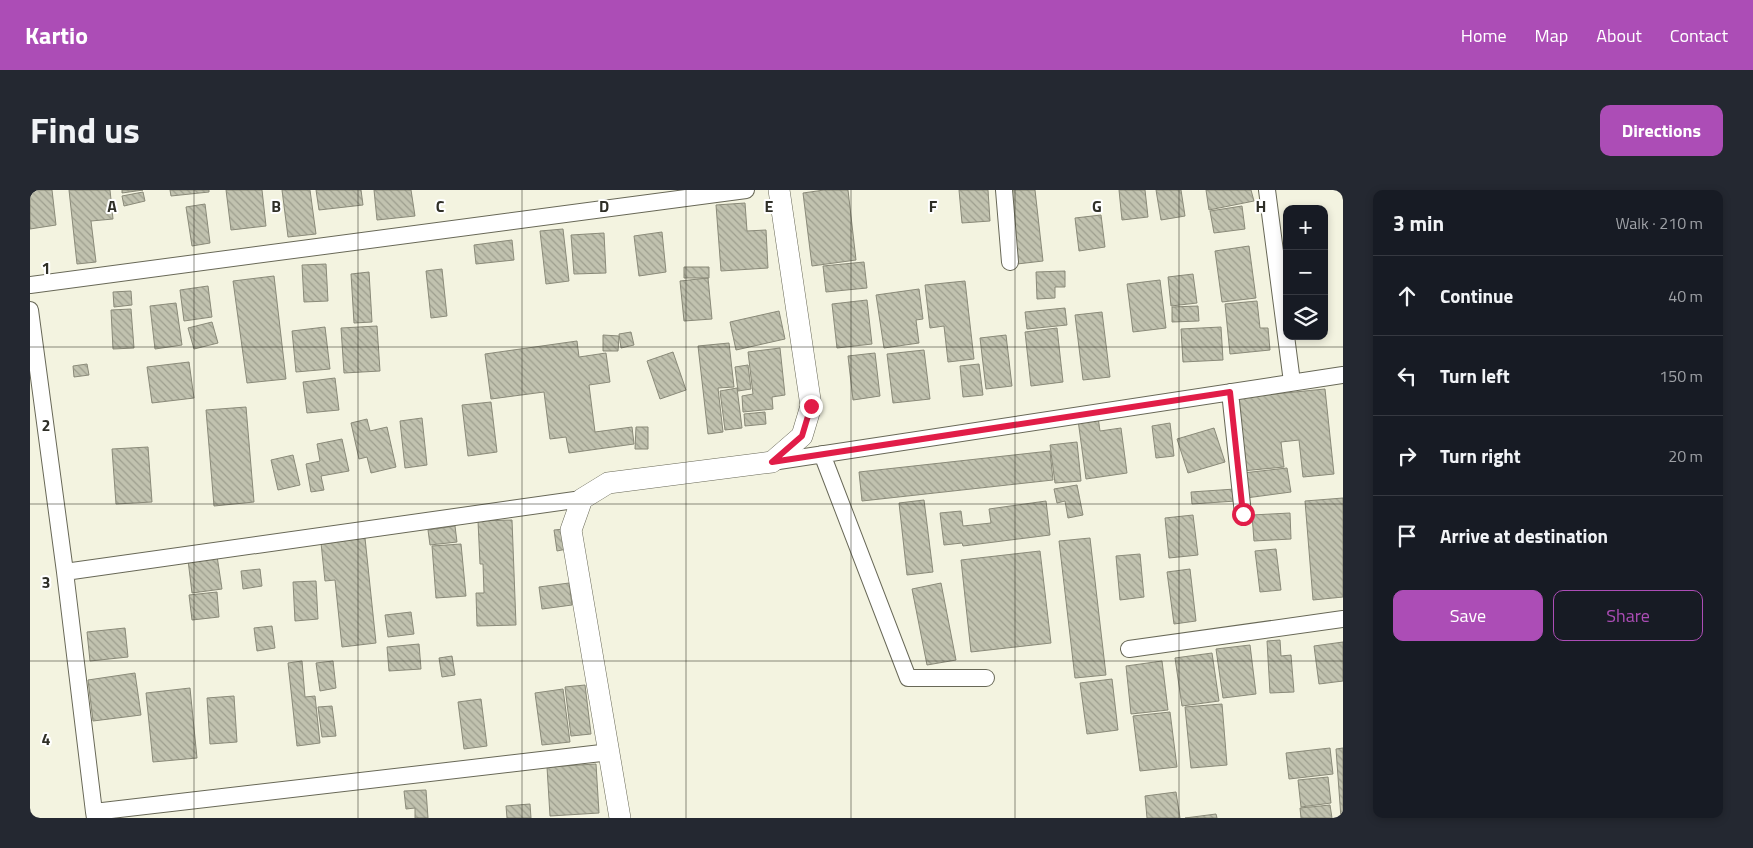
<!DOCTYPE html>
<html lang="en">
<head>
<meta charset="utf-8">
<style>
	:root { --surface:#171b24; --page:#242831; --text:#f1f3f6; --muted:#9ea1a6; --line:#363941; --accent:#ac4db6 }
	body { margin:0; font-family:"Titillium Web",sans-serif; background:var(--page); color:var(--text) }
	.controls { position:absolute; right:15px; top:15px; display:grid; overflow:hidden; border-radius:10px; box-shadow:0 2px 8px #0003 }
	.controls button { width:45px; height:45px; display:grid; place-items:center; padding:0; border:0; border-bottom:1px solid var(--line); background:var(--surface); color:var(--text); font:25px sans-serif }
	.stop { position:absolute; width:15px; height:15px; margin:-11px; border:4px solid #e11d48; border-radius:50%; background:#fff }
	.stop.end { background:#e11d48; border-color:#fff; box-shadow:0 1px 5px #0008 }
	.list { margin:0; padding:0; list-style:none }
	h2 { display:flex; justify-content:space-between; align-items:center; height:65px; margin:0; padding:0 20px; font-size:21px }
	h2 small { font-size:16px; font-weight:400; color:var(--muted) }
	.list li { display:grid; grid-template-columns:32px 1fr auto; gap:15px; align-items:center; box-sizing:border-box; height:80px; padding:0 20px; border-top:1px solid var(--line) }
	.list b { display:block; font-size:19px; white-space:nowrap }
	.list em { font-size:16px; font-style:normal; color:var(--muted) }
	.actions { display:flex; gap:10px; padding:15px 20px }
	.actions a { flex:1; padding:11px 0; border:1px solid var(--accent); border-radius:10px; text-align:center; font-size:18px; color:var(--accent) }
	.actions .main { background:var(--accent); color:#fff }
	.icon { flex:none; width:28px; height:28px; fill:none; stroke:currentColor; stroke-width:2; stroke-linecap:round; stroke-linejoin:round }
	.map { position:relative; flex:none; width:1313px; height:628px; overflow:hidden; border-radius:10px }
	header { display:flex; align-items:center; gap:30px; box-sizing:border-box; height:70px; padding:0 25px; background:var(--accent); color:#fff }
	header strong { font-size:24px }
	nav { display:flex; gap:28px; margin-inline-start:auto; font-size:18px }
	.intro { display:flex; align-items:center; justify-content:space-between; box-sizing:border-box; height:120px; padding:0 30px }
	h1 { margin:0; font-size:35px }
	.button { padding:12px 22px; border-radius:10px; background:var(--accent); color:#fff; font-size:18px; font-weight:700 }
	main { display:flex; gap:30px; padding:0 30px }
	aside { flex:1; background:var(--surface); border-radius:10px; box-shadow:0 2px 8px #0003 }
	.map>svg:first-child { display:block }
</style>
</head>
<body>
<header>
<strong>Kartio</strong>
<nav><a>Home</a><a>Map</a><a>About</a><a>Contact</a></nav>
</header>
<div class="intro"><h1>Find us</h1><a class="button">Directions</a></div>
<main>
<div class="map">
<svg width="1313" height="628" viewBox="0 0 1313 628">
	<defs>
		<pattern id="building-back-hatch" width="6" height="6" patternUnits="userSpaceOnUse" patternTransform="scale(1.25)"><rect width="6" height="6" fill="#c1c2af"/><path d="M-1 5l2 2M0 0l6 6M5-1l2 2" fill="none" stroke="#9d9e8e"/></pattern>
	</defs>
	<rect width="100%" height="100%" fill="#f3f3e0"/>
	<path fill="url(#building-back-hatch)" stroke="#8a8a79" d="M0,0h22l4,35 -26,4z
		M39,0h41l3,29 -22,2 5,41 -19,2z
		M92,0h21l-21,3z
		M140,0h39v2l-38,4z
		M196,0h36l4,36 -35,4z
		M252,0h28l6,44 -28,3z
		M286,0h45l2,15 -44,5z
		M344,0h37l4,26 -38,4z
		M794,0h24l8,70 -44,6 -9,-73z
		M929,0h29l2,31 -28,2z
		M981,0h24l8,71 -26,3z
		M1089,0h26l3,27 -26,3z
		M1126,0h25l4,26 -24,4z
		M1176,0h45l3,11 -45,9z
		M113,2l2,9 -21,5 -2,-10z
		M715,13l2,28 19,-1 2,38 -47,3 -5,-66z
		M175,14l5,39 -18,3 -6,-39z
		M1212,16l3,23 -31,4 -4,-22z
		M1071,25l4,32 -26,4 -4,-33z
		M533,39l6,52 -23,3 -6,-53z
		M632,42l4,40 -27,4 -5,-40z
		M574,43l2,40 -32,1 -3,-39z
		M482,50l2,20 -38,4 -2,-19z
		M1219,56l7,52 -34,4 -7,-51z
		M834,72l3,26 -41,4 -3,-26z
		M296,74l2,37 -24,1 -2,-37z
		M654,77h25v11h-25z
		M412,79l5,47 -16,2 -5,-47z
		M1035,81v16h-10v11l-18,1 -1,-27z
		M339,82l3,50 -18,1 -3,-49z
		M1163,84l4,29 -26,3 -3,-29z
		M244,86l12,103 -39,4 -14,-102z
		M678,88l4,41 -28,2 -4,-40z
		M1130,90l6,48 -33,4 -6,-48z
		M935,91l9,78 -26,3 -4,-36 -14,2 -5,-43z
		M178,96l4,31 -28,4 -4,-31z
		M889,99l4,30 -7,1 3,23 -35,5 -8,-53z
		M101,101l1,14 -18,2 -1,-15z
		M837,110l5,44 -35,4 -5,-44z
		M1227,111l3,27h8l2,22 -40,4 -5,-50z
		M146,113l6,42 -27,4 -5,-43z
		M1168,116l1,15 -27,1v-15z
		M1035,118l2,17 -40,4 -2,-17z
		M101,119l3,39 -21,1 -2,-39z
		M749,121l6,28 -49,11 -6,-28z
		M1072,122l8,65 -27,3 -8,-65z
		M182,132l6,21 -24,6 -6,-21z
		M347,136l3,45 -36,2 -3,-45z
		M295,137l5,42 -34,3 -4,-41z
		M1191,137l2,33 -40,2 -2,-33z
		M1027,138l6,54 -32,4 -6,-54z
		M601,142l3,13 -13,3 -2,-14z
		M573,145l16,1 -1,15h-15z
		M976,145l6,51 -26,3 -6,-51z
		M547,151l2,16 27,-4 4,29 -21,3 6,47 37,-5 2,17 -65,9 -3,-16 -16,2 -6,-47 -53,7 -6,-45z
		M699,153l5,44 -16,1 5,44 -15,2 -10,-88z
		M750,158l5,47 -13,2 1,12 -30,3 -1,-16 11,-2 -5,-42z
		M894,160l6,49 -37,4 -6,-49z
		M643,162l13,38 -26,9 -13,-38z
		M845,163l5,43 -27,4 -5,-44z
		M159,172l5,36 -42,5 -5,-36z
		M57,174l2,11 -15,2 -1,-11z
		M949,174l4,31 -20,2 -3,-31z
		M718,175l3,24 -13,2 -3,-24z
		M305,188l4,32 -32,3 -4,-31z
		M707,198l5,40 -17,2 -5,-39z
		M1295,199l9,85 -31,3 -4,-37 -18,2 3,25 -42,4 -7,-73z
		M461,212l6,50 -29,4 -6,-51z
		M216,217l8,95 -40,4 -8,-96z
		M735,222l1,12 -21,2 -1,-12z
		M1068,227l2,14 21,-3 6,45 -41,6 -8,-59z
		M392,228l5,47 -22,3 -5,-47z
		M337,229l3,12 17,-4 9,40 -25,6 -4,-16 -8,2 -8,-36z
		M1140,233l4,33 -18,2 -4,-32z
		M606,237h12v22h-13z
		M1184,238l11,34 -37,11 -11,-34z
		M312,249l7,32 -28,5 3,14 -13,2 -5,-28 14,-3 -3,-17z
		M1047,252l4,39 -26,2 -5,-38z
		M118,257l4,55 -36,2 -4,-55z
		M1020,261l3,29 -191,21 -3,-29z
		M263,265l7,30 -22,5 -7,-30z
		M1257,278l4,24 -45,6 -3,-25z
		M1047,295l6,30 -15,3 -3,-17 -8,2 -3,-14z
		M1205,299l1,12 -44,3 -1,-12z
		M1313,308v99l-30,3 -8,-99z
		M894,310l9,72 -26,3 -8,-72z
		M1016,311l4,34 -87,11 -1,-3 -18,2 -4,-32 21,-2 2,15 28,-3 -2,-14z
		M1260,323l1,26 -37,2 -2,-26z
		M1163,325l5,40 -29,3 -4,-40z
		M482,330l4,105 -39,1 -1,-33h8l-1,-29h-3l-2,-43z
		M425,336l2,16 -27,3 -2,-15z
		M534,339l3,20 -10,2 -3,-21z
		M335,348l11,105 -34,4 -7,-67 -10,1 -4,-38z
		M1060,348l16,137 -31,3 -16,-137z
		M431,354l5,52 -30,2 -4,-52z
		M1246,359l5,41 -21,2 -5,-41z
		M1010,361l11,92 -80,9 -10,-92z
		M1110,364l4,43 -24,3 -4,-44z
		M187,366l5,33 -30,4 -4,-33z
		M230,379l2,17 -19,3 -2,-18z
		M1160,379l6,52 -22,3 -7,-52z
		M286,391l2,38 -23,2 -2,-39z
		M539,393l3,22 -30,4 -3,-22z
		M911,393l15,77 -29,5 -15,-76z
		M187,402l2,25 -27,3 -3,-25z
		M381,422l3,22 -26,3 -3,-22z
		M242,436l3,22 -18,3 -3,-23z
		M95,438l3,29 -38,4 -3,-29z
		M1250,450l1,16 10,-1 3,37 -24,1 -3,-52z
		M1313,452v39l-24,3 -5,-38z
		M389,454l2,25 -32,2 -2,-24z
		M1220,455l6,49 -33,4 -7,-49z
		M1182,463l7,48 -37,5 -7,-48z
		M422,466l3,19 -13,2 -3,-19z
		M272,471l3,36 10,-1 5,47 -23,3 -9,-83z
		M303,471l3,27 -16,3 -4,-28z
		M1132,471l6,49 -37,4 -5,-48z
		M105,483l6,42 -48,6 -5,-41z
		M1082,489l6,51 -31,4 -7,-51z
		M555,495l6,49 -20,2 -6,-49z
		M160,498l7,70 -44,4 -7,-69z
		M533,499l7,53 -28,3 -7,-52z
		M204,506l3,46 -27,2 -3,-46z
		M451,509l6,47 -23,3 -6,-47z
		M1192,514l5,61 -36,3 -6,-61z
		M302,516l4,30 -14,1 -4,-30z
		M1140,522l7,55 -37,4 -7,-55z
		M1300,558l3,26 -44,5 -3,-26z
		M1313,558v70h-2l-5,-69z
		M566,574l3,49 -49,3 -3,-49z
		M1298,587l3,26 -30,4 -3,-27z
		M396,600l2,28h-13v-10l-9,1 -2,-18z
		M1146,602l4,26h-33l-2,-22z
		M500,614l1,14h-24l-1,-12z
		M1300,615l2,13h-31l-1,-10z
		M1186,624l1,4h-32z"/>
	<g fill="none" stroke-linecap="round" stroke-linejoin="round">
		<defs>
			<path id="minor" d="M974,0l6,72
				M1237,0l25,192
				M0,95l716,-95
				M0,120l35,262 517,-73
				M1200,202l13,122
				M792,264l86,224h78
				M742,272l571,-87
				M35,382l29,240
				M1099,459l214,-30
				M65,628l-1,-6 516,-60"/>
			<path id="tertiary" d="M590,628l-49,-288 11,-31 26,-16 164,-21 30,-26 9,-30 -32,-216"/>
		</defs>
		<use href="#minor" stroke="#686857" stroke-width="18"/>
		<use href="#tertiary" stroke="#686857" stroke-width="22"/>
		<use href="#minor" stroke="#fff" stroke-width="16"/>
		<use href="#tertiary" stroke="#fff" stroke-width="21"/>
	</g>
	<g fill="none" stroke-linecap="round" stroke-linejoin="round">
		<path stroke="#e11d48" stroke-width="6" d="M781,216l-9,30 -30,26 458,-70 13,122"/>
	</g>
	<path fill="none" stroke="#2f2f27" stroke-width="1" stroke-opacity="0.55" d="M164,0v628M328,0v628M492,0v628M656,0v628M821,0v628M985,0v628M1149,0v628M0,157h1313M0,314h1313M0,471h1313"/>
	<g font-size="16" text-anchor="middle" font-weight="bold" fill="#2f2f27" stroke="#fff" stroke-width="4" stroke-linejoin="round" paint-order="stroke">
		<text x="82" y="22">A</text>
		<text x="246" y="22">B</text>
		<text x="410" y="22">C</text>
		<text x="574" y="22">D</text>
		<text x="739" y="22">E</text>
		<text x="903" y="22">F</text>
		<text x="1067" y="22">G</text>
		<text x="1231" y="22">H</text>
		<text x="16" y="84">1</text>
		<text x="16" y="241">2</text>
		<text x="16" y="398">3</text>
		<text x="16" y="555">4</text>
	</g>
</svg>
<div class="controls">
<button>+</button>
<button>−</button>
<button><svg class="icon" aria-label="layers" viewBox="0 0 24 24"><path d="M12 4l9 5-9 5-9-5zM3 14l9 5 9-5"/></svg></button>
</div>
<div class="stop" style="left:1213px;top:324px"></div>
<div class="stop end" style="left:781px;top:216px"></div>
</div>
<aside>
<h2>3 min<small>Walk · 210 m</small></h2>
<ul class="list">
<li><svg class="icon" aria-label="ahead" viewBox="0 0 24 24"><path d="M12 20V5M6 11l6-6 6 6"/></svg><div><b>Continue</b></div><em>40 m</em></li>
<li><svg class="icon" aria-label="left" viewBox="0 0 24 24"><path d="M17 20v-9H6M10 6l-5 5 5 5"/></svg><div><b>Turn left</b></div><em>150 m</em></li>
<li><svg class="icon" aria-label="right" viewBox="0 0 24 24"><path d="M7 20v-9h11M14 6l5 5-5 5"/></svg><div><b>Turn right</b></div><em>20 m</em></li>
<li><svg class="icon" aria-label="arrive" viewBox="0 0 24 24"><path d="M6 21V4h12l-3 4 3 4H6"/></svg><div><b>Arrive at destination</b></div></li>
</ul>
<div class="actions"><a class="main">Save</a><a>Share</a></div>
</aside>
</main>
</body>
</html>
